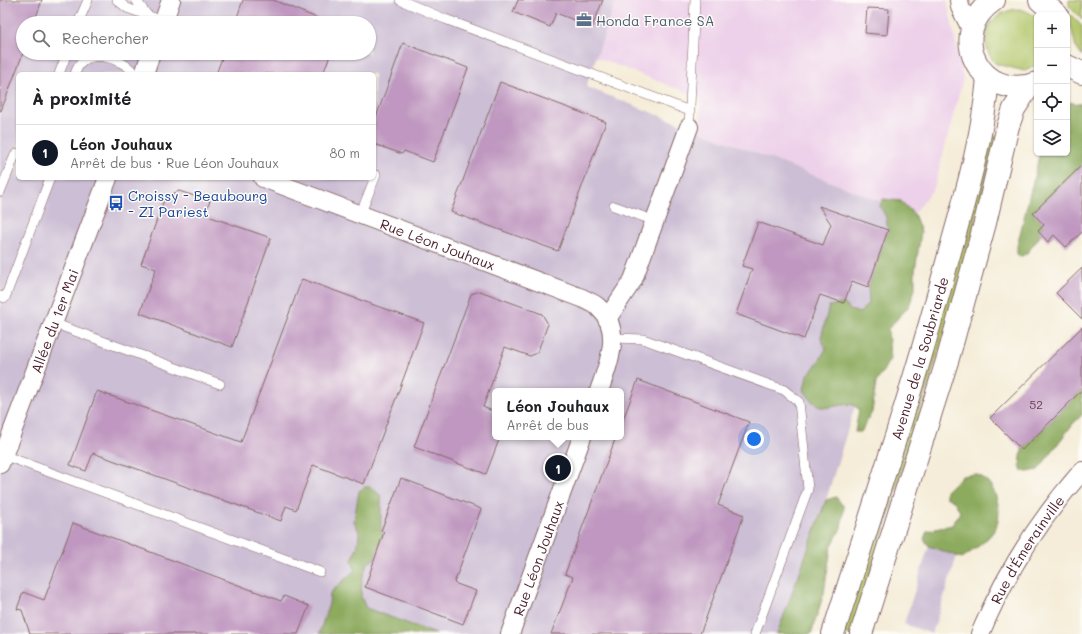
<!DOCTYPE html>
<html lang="fr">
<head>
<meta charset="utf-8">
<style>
	:root { --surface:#fff; --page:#f2f2f2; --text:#202124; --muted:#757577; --line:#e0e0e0; --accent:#111827 }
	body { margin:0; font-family:Mali,sans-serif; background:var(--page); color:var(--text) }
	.controls { position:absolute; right:12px; top:12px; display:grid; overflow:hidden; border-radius:6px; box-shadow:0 1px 3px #0004 }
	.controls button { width:36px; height:36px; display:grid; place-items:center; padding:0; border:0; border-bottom:1px solid var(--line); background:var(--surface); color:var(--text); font:20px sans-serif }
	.you { position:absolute; left:754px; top:439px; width:14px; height:14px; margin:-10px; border:3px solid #fff; border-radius:50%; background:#1a73e8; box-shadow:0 0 0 6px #1a73e833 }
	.badge { display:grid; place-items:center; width:26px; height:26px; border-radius:50%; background:var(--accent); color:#fff; font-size:13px; font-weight:700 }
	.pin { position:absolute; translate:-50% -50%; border:2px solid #fff; box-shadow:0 1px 4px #0006 }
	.popup { position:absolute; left:492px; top:388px; width:132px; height:52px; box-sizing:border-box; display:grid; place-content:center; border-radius:6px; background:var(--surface); filter:drop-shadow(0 1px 3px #0005); font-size:13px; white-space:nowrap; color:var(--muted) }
	.popup b { font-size:15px; color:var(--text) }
	.popup::after { content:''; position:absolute; left:50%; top:100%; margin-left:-8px; border:8px solid transparent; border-top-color:var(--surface) }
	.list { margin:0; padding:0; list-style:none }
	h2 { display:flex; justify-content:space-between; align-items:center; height:52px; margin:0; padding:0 16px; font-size:17px }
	h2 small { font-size:13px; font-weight:400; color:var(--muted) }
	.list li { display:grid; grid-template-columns:26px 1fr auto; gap:12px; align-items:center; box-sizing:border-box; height:56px; padding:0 16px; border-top:1px solid var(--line) }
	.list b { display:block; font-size:15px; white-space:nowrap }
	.list p { margin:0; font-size:13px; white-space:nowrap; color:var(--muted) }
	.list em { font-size:13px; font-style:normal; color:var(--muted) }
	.icon { flex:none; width:22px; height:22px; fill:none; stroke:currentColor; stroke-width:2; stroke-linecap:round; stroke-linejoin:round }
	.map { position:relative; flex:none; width:1082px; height:634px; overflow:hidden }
	.search { position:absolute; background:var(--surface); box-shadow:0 1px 3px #0004; left:16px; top:16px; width:360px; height:44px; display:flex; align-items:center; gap:10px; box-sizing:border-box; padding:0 14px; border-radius:22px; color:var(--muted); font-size:15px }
	.panel { position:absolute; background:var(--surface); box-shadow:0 1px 3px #0004; left:16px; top:72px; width:360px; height:108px; border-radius:6px }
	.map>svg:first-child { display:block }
</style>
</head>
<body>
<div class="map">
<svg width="1082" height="634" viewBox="0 0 1082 634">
	<rect width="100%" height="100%" fill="#fdfcf7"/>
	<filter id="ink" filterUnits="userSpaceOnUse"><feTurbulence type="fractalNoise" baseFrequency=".025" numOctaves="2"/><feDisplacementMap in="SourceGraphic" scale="8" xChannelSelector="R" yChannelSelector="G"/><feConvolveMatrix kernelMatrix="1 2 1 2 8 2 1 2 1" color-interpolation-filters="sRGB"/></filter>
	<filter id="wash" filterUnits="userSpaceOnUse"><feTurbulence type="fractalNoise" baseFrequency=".012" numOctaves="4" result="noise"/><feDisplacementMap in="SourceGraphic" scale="16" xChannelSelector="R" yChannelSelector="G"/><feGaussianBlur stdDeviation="0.9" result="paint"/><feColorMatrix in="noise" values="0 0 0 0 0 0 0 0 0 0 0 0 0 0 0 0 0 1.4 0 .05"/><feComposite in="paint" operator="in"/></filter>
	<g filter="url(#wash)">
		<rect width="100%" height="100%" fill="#f5edd9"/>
		<path fill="#edd0e9" d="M616,0h331l16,79 -29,109 -20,26 -214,-83 1,-33 -105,-41z"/>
		<path fill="#ccbed4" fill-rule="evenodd" d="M0,0h616l-30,87 328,127 -88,286 -49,134h-777zM23,23h346v30h-346zM18,74h356v104h-356zM495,391h126v46h-126z
			M929,546l28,10 -25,78 -28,-10z"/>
		<path fill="#b2c66a" stroke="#7e724a" d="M1069,0h13v20l-13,-14z
			M1019,9l7,2 11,6v48l-12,6 -29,-7c-21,-23 -9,-53 23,-55z
			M1071,15l11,11v30l-6,-8 -7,-31z
			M989,135l8,2 -36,142 -109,355h-9z"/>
		<path fill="#8dab5e" stroke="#6c6544" d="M1067,102l15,2v61l-49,47 11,13 -6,6 3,4 -14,18 -7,4 -3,-3v-8l23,-93h27z
			M883,199l18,2 13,13 7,18 -6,39v18l-6,17 -21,23 2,30 -14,24 -4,29 -11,20h-6l4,-23 -8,-5c-26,2 -31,12 -47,-14l3,-14 11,-13 8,-14 -5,-11 8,-32 15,-3 6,7 10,3 9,-11 -1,-15 20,-57 -2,-13 -6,-11z
			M1082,390v25l-10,10 -34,45 -10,2 -6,-1 -2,-6 2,-15z
			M975,474c4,2 8,3 11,6 12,11 18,39 7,52 -8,10 -20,19 -31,26l-33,-12 -5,-7 3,-8 25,-6 8,-13 -5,-10 -9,-5v-6l16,-15z
			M365,487h6l10,9v35l3,1 -9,26 -8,6 -5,15 -1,18 5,11 70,26h-117l10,-30 1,-11 25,-23 -3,-10 6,-15 1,-13 -5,-11 5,-30z
			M836,497l8,10 -3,21 -10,19 -7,46 -13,41h-34l49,-134z"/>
		<g id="blocks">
			<path fill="#bf97c0" d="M0,0h42l-8,23h-11v30l-22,58h-1z
				M243,0h30l56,23h-94z
				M518,0h85l-11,27 -36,-14 -6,14 -37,-15z
				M867,8l22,1 -2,26 -22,-2z
				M403,43l65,25 -35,94 -29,-11 -2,3 -28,-10v-21z
				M224,53h107l-8,21h-107z
				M500,82l106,40 -48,129 -107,-39z
				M1082,165v67l-16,15 -12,-12 -6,7 -10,-11 6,-6 -11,-12z
				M179,191l31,10 -5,14 66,23 -39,109 -92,-34 16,-44 -15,-5 24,-67z
				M819,206l69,24 -20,57 -16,-6 -8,22 -24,-8 -16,44 -68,-25 16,-45 -10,-3 16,-44 65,23 8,-21z
				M1082,268v51l-26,-26z
				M302,279l122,44 -60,161 -51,-19 -17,45 -10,-4 -5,15 -188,-68 -7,18 -16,-6 27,-74 144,51z
				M480,291l62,23 6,10 -11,29 -7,3 -25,-9 -22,60 12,5v25h5l-14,37 -72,-27 57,-153z
				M1082,327v63l-60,60 -32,-32z
				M638,380l111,42 -31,83 26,10 -44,119h-149l22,-57 -8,-3 51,-137h5v-12z
				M401,478l80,31 -27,74 22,8 -13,33 -98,-37 19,-55 -3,-1z
				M73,523l208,78 3,-5 25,10 -11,28h-268l-8,-24 -5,-1 6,-17 21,8z"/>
		</g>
	</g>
	<g filter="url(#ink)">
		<use href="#blocks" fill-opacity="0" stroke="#866768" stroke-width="1"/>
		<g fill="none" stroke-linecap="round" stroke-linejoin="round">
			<defs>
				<path id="service" d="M117,0l10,8 36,13
					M136,0l11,15
					M400,0l45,19 245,92
					M78,23l10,-23
					M59,74l8,-21
					M75,74c8,-29 47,-17 60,0
					M689,127l6,-127
					M0,192l15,-37 3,-2
					M614,206l41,15
					M360,215l16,-40
					M0,296l5,2 45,-120
					M53,323l167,61
					M614,338l29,1 141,51 15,12 9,87 -53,145
					M3,455l317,117"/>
				<g id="minor">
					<path d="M959,0l1,7 11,22"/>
					<path d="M163,23l8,-23"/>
					<path d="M144,74l7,-21"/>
					<path id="s1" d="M263,178l319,120c5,3 12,5 16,9 26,22 10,58 1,84"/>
					<path d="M607,319l26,-39 56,-153"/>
					<path id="s2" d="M0,464l108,-286"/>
					<path id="s3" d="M510,634l72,-197"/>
					<path id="s4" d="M980,634c25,-60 59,-114 102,-163"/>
				</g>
				<g id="tertiary">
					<path d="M994,0c-50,33 -13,104 43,83"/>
					<path d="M1040,0l17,15"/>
					<path d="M1067,66l15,7"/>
					<path id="s5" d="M833,634c40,-126 82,-251 116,-379 16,-58 34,-117 39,-177"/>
					<path d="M861,634l87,-276 37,-135 23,-97 6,-17 15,-23"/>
				</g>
			</defs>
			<use href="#service" stroke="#866768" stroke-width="10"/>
			<use href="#minor" stroke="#866768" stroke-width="20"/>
			<use href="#tertiary" stroke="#866768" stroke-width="24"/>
			<use href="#service" stroke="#fff" stroke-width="9"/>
			<use href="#minor" stroke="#fff" stroke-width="18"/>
			<use href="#tertiary" stroke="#fff" stroke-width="22"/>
		</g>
	</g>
	<defs>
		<symbol id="office-bare" viewBox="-9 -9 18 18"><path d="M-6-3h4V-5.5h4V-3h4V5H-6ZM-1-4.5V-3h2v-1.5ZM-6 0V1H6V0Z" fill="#5c6f8a" stroke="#fdfcf7" stroke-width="2.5" paint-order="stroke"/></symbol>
		<symbol id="bus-bare" viewBox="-9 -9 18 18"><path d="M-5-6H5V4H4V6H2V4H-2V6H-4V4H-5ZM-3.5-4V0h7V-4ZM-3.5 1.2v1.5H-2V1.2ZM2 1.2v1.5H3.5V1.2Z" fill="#1a4fb4" stroke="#fdfcf7" stroke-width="2.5" paint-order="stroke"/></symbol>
	</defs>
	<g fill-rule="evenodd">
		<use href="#office-bare" x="573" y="9" width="22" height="22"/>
		<use href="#bus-bare" x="105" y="192" width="22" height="22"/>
	</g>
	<g text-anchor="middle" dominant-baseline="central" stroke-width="3" stroke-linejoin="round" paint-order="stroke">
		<g font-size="12" fill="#673d50">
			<text x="1036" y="404">52</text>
		</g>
		<g font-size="14" fill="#4e5e75" stroke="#fdfcf7" text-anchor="start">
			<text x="596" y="20">Honda France SA</text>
		</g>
		<g font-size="14" fill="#164399" stroke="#fdfcf7" text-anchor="start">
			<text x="128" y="195">Croissy - Beaubourg<tspan x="128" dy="16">- ZI Pariest</tspan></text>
		</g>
		<g font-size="14" fill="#4a1f2b" stroke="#fdfcf7">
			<text stroke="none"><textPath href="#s1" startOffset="187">Rue Léon Jouhaux</textPath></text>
			<text stroke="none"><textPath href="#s2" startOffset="153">Allée du 1er Mai</textPath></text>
			<text stroke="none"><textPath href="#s5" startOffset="289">Avenue de la Soubriarde</textPath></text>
			<text stroke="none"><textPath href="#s4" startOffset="97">Rue d'Émerainville</textPath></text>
			<text stroke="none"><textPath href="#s3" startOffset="81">Rue Léon Jouhaux</textPath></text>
		</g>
	</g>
</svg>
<div class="controls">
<button>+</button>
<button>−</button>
<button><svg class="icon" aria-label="locate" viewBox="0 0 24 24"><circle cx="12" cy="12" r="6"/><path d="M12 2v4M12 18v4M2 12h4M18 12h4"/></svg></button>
<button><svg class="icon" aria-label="layers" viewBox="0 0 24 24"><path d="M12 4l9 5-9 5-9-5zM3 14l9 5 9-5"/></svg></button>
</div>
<div class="you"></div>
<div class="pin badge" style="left:558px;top:468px">1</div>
<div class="popup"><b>Léon Jouhaux</b>Arrêt de bus</div>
<div class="search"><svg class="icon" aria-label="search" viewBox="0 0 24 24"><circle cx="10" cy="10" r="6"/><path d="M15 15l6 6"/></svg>Rechercher</div>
<section class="panel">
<h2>À proximité<small></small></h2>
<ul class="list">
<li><span class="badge">1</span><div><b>Léon Jouhaux</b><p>Arrêt de bus · Rue Léon Jouhaux</p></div><em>80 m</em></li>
</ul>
</section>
</div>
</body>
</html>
